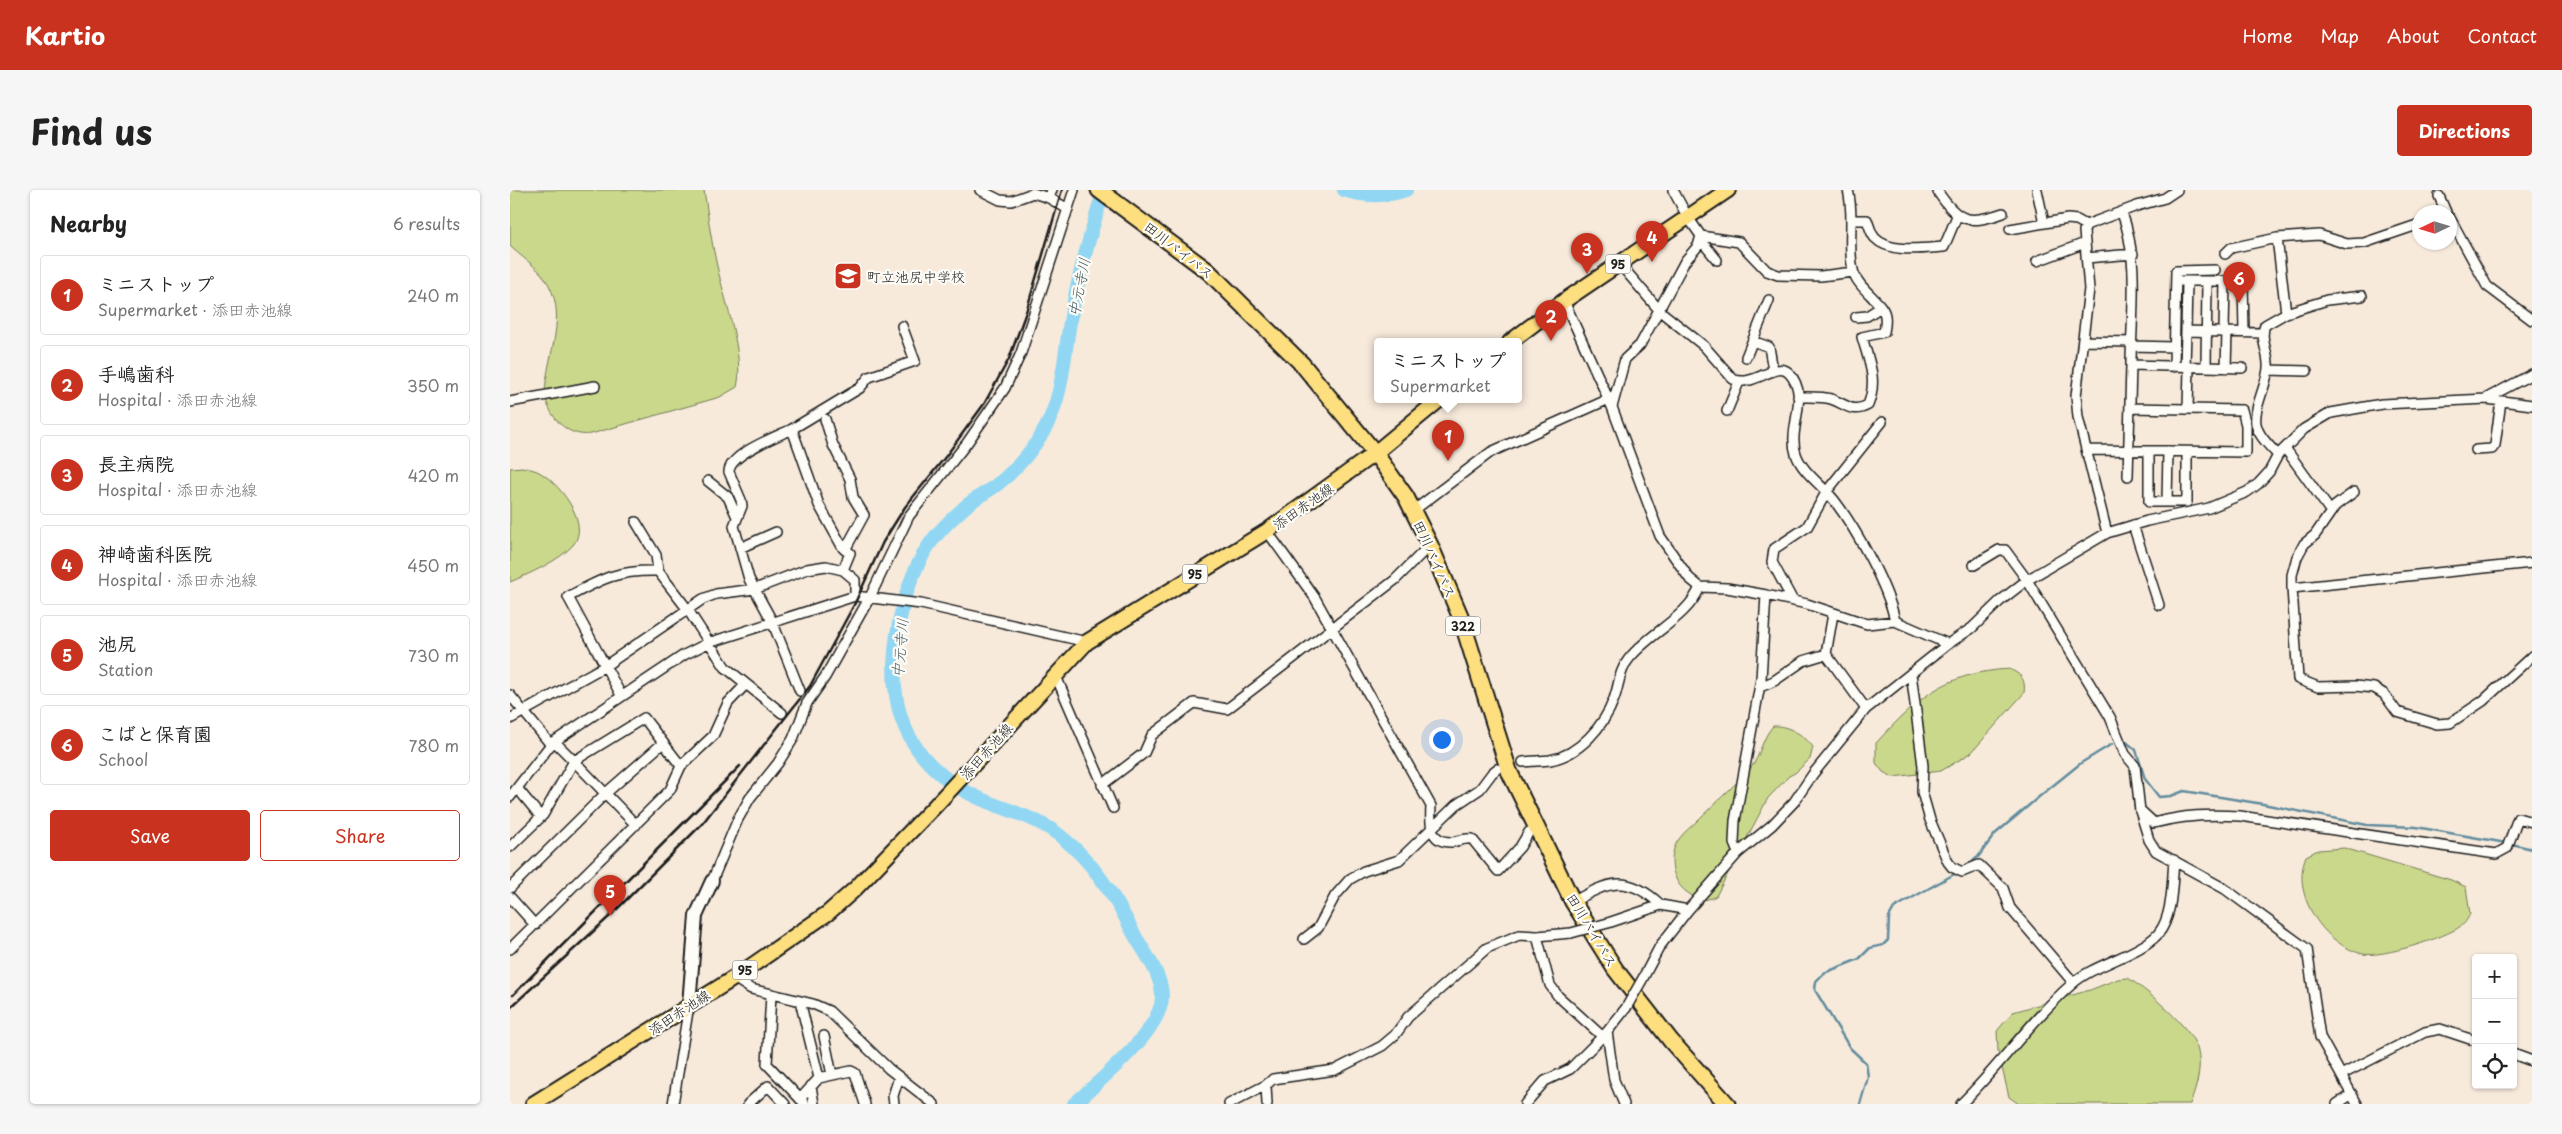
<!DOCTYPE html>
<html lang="en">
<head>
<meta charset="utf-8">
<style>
	:root { --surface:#fff; --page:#f6f6f6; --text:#222; --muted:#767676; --line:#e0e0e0; --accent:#c8321e }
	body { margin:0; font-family:"Playpen Sans","Klee One",sans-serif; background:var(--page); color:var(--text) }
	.controls { position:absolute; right:15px; bottom:15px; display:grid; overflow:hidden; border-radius:5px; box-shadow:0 1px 4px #0004 }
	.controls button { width:45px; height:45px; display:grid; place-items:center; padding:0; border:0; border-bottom:1px solid var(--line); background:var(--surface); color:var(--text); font:25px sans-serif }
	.compass { position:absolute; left:1902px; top:15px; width:45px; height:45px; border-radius:50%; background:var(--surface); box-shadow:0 1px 4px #0004; rotate:266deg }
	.you { position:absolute; left:931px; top:549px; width:18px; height:18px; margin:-12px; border:4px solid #fff; border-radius:50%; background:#1a73e8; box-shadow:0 0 0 8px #1a73e833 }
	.badge { display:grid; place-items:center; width:32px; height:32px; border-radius:50%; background:var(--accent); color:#fff; font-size:16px; font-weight:700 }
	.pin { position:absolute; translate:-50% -41px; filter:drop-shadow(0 1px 2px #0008) }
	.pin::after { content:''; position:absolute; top:26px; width:18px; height:15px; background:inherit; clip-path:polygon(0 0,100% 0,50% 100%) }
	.popup { position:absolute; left:864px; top:148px; width:148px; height:65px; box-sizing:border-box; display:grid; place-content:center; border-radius:5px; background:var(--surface); filter:drop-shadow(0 1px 4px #0005); font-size:16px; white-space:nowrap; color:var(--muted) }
	.popup b { font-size:19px; color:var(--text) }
	.popup::after { content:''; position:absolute; left:50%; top:100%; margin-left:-10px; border:10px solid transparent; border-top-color:var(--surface) }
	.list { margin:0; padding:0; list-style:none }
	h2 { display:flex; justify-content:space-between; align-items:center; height:65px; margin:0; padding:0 20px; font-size:21px }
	h2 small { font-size:16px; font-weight:400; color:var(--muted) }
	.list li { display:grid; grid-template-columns:32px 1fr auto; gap:15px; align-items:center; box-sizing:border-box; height:80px; margin:0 10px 10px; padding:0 10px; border:1px solid var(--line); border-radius:5px }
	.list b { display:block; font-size:19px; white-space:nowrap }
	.list p { margin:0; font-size:16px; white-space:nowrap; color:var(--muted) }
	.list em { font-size:16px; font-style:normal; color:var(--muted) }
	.actions { display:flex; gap:10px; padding:15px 20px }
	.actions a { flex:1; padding:11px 0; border:1px solid var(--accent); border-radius:5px; text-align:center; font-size:18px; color:var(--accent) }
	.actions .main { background:var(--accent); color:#fff }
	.icon { flex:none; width:28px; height:28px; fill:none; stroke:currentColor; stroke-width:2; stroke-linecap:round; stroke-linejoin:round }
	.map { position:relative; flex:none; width:2022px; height:914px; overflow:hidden; border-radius:5px }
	header { display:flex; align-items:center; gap:30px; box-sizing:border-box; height:70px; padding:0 25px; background:var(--accent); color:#fff }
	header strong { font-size:24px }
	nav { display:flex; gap:28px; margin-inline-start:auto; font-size:18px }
	.intro { display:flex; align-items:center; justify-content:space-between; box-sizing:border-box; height:120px; padding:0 30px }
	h1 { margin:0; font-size:35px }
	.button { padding:12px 22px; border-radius:5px; background:var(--accent); color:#fff; font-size:18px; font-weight:700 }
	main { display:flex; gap:30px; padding:0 30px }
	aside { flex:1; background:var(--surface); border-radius:5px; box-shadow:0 1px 4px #0004 }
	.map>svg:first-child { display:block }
</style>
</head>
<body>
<header>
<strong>Kartio</strong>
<nav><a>Home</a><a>Map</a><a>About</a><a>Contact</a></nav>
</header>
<div class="intro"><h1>Find us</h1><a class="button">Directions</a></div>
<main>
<aside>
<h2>Nearby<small>6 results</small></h2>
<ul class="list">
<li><span class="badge">1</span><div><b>ミニストップ</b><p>Supermarket · 添田赤池線</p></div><em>240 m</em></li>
<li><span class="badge">2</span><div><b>手嶋歯科</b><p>Hospital · 添田赤池線</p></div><em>350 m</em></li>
<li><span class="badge">3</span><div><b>長主病院</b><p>Hospital · 添田赤池線</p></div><em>420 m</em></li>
<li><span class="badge">4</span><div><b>神崎歯科医院</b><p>Hospital · 添田赤池線</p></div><em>450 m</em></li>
<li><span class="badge">5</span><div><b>池尻</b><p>Station</p></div><em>730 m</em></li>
<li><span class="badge">6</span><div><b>こばと保育園</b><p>School</p></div><em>780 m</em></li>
</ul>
<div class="actions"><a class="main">Save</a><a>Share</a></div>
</aside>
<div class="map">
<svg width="2022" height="914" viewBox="0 0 2022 914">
	<rect width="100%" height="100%" fill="#f7eadb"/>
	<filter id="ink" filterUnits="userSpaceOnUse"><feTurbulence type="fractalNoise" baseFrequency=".02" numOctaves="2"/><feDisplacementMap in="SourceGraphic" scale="10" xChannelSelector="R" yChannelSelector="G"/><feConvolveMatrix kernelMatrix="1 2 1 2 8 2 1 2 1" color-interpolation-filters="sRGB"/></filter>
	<g filter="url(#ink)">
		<path fill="#cad88c" stroke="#737a54" d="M0,0h194c4,25 7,51 13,76 7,32 28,90 20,121l-17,10 -129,37c-24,4 -43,-18 -46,-40 1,-40 26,-79 -1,-117 -8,-11 -24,-21 -34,-31z
			M12,277c4,1 10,2 15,4 20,9 55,52 36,74 -14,16 -44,29 -63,37v-114z
			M1499,479c12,5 17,10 15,24l-53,60 -30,18 -48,6 -10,-5 -7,-9v-20c42,-45 68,-70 133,-74z
			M1263,536c15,-1 31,9 40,21l-3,12 -15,14 -6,3 -21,22 -52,98c-11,6 -18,4 -28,-3 -17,-11 -21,-38 -9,-54 5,-7 13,-13 19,-19 17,-17 35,-33 52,-51 11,-13 11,-30 23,-43z
			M1834,658l107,32 15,7 4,27c-2,4 -5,10 -9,12 -16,12 -80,32 -98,28 -39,-9 -73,-60 -57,-98l12,-6z
			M1618,788c19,12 57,45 67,65 9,18 2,44 -5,61h-171l-10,-7 -11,-46 -1,-20 16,-19 77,-22 28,-11z"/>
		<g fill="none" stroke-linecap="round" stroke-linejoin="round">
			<path stroke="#628c9d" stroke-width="2.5" d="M1614,550l12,10 9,29 14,18 12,-1 13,-5 79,13 104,21 49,2 90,16
				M2002,654l20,5
				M1454,677l14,-10 17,-23 45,-38 41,-33 31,-19
				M1350,914l8,-27 -2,-14 -16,-15 -35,-58 1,-9 8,-8 35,-14 11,-11 13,-3 5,-5 1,-23 5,-9 64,-36"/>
			<path stroke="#91d7f3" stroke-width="14" d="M834,0c19,7 43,7 62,0
				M564,914c24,-22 89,-74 88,-108 0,-21 -18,-44 -28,-62 -17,-34 -40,-71 -70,-95 -23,-20 -49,-26 -76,-37 -45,-18 -82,-52 -91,-101 -9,-47 5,-113 30,-153 10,-16 25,-29 39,-42 10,-9 22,-14 33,-23 18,-14 36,-36 47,-56 17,-32 18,-70 24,-105 8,-45 20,-88 34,-132"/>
			<defs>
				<path id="minor" d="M470,0l20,10 11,1 22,-8 16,5 3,-8
					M1527,0l7,33
					M1428,2c20,30 31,33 65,21
					M1929,6l7,16
					M539,8l19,11
					M1612,23c18,48 9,101 9,152
					M1940,28l37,68 45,34
					M1342,30h15c2,5 4,14 8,18 15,16 50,10 69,9l13,-31
					M1500,39l58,-10 9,1 9,5
					M1191,46l38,6 28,29 11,4 43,1 32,-4
					M1190,49l17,21
					M1715,64l6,-6 46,-10
					M1576,68l47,-4
					M1527,71l48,-18
					M1109,73l41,48 44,35 29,33c20,10 43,-19 56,-6 22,24 -2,54 7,81 6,18 26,31 38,46 22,29 54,86 61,121
					M1671,91h26l-1,86
					M1697,91h36l1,51
					M1054,111l48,106 48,129 29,42 11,9 27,1 39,7 41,9 60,20 28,-3 53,23
					M1776,123l41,-13 35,-4
					M1346,127l11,-1 14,-9
					M1676,141l1,-50
					M1714,142l1,-51
					M1243,151l16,6 4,23
					M1574,151l47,1
					M1621,156l44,1
					M1236,167l23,-57
					M1664,177l2,-96 39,-1
					M1675,177l1,-36 76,2
					M1716,178l1,-36
					M1758,180l39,1
					M1288,207c10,0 23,-1 33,2 15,5 21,15 37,6 10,-25 1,-43 -6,-68l22,-5c1,-5 2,-11 1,-16 -1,-14 -28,-27 -32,-46 -6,-26 2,-53 -5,-80
					M1977,208l45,-24
					M0,212l85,-16
					M1102,217l13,-48 15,-14 45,-84 13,-15 3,-10 -14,-20 -14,-26
					M1678,219l1,-42
					M1217,221l12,-29
					M315,229l8,26 17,34 3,18 11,18 -19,35
					M282,239c-14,7 -63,25 -63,43l12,28 1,6 -8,20 15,53 23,42 28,70
					M1775,258l46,64
					M1577,260l159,2v-27l-4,-15 -112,-2
					M1966,260l16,-1 3,-4 6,-44
					M1639,261v51h18l1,-51
					M1768,265c-28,-28 -26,-33 -14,-69 2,-8 5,-15 4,-23 -1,-14 -8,-25 -3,-38l21,-12 -9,-75 42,-3 28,9 17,-1 56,-19
					M1618,286l3,-111 111,3
					M198,291l20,16 9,20
					M1657,312h20v-50
					M903,321l78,-59 118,-53
					M126,332l20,33 2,16 30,39 37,57 57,46
					M1623,335l26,80
					M757,341l48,67 116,208c-1,17 -2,37 21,36 7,-1 13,-4 20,-3l26,32 22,-24 9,-15 8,-4
					M1597,343l-29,-116 -2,-21 13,-107 -5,-58 2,-6 51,-19 28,-8 12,-8
					M230,358l36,-16
					M2022,373l-240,25 6,91 20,8 37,-1 19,2 10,6 13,18 40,12 13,-1 33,-22 49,-45
					M1464,375l25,-15h6l22,30 83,137 15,37 10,12 5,45 9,29 7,11 69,38 82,60 13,88 37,67
					M333,380l7,-17 -7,-5 -24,-43 -27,-76 68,-41 9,-11 46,-16 -13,-35
					M1782,398v-13l5,-18 7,-13 11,-9 20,-29 19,-14
					M1283,411l-21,-39 2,-13 33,-22 20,-36 55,-69
					M1323,424l-7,40 40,55
					M1401,483l12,93 -1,26 8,28 18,42 4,5 10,5 17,-7 24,23 7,20 63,74
					M545,484l58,134
					M1250,497l14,-6 29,-20 23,-7
					M0,505l41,50
					M111,505l-53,-98c35,-19 50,-27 90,-26
					M0,529l95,-53 98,-67 13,-5 39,-5 52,-20 19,-3 17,4 12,10v16
					M1013,572c9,-1 18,-1 27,-2 29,-5 54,-34 64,-61 5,-13 5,-28 14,-39 20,-27 59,-41 72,-73
					M171,576l32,-30 15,-33 18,-19
					M592,595l42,-32 8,-18 42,-32 33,6 168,-129 35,-35
					M7,598l24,29
					M0,607l42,-54 132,-88 24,-12 147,-47 66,8 166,38
					M1631,621l13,12c29,-8 55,-9 86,-7l256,38 11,-6 11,-30 14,4
					M0,657l33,-32 31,-54 62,64
					M1228,663l-4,-10 1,-22 26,-142 5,-84
					M202,691l26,-62 12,-21 28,-35 15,-24 14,-36 18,-26 45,-80 39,-81 58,-73 38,-55 16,-35 53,-163
					M0,698l96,-95 57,-50
					M0,707l25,28
					M1063,712c36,-21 55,-28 88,3
					M1098,733l53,-18 27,5
					M1027,746l13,49 8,11 45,41
					M794,749l14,-11 17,-32 15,-17 14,-8 35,-11 57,-55 24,-16 12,-16 5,-4
					M0,759l160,-159 11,-24 -37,-48 -70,43 -20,-20
					M224,788l17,11 62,15 16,7 60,58 45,35
					M1132,790l18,-34 28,-36 50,-57 34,-28 22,-23 19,-28 53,-65 82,-65 24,-16 28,-27 27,-21 80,-47 40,-12 62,-13 38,-16 11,-8 11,-12 9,-17 26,-26 27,-16 51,-9 105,-5 45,6
					M261,805l-4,69 38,40
					M1097,842l7,48 10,24
					M314,846l8,39
					M2003,864l19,7
					M1831,885l84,-43 15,-3 36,12
					M309,888l32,-7 4,2 10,31
					M756,895l1,19
					M301,896l3,18
					M290,909l19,-21 -19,-77
					M163,914l16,-99
					M238,914l20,-18 17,18
					M384,914l-1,-8 6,-19
					M719,914l37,-19 7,-6 62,-9 47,-24 13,-11 13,-18 79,-69 32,-13 18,1 34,-3
					M1015,914l20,-23 25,-12 37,-37 19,-24
					M1451,914c39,-38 70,-84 111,-120 22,-20 67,-29 86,-50 15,-17 14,-52 16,-74
					M1827,914l15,-10"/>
				<path id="secondary" d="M179,815l7,-89 16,-35"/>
				<path id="primary" d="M1000,152l54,-41 164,-111
					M23,914l201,-126 94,-65 27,-24 79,-82 153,-165 180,-111 108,-78 64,-53"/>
				<path id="trunk" d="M589,0l109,81 94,93 73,89 31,44 24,48 31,73 48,153 64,131 42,67 56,72 56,63"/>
			</defs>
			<use href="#minor" stroke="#1c1c1c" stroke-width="12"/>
			<use href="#secondary" stroke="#1c1c1c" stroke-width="16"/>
			<use href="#primary" stroke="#1c1c1c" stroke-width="18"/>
			<use href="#trunk" stroke="#1c1c1c" stroke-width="19"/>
			<use href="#minor" stroke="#fdfcf7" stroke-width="9"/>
			<use href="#secondary" stroke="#fdfcf7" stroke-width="12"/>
			<use href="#primary" stroke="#fddf80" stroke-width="14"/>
			<use href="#trunk" stroke="#fddf80" stroke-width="15"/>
			<path stroke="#1c1c1c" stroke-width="2.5" d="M3,805l227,-229
				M0,818l100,-92 92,-92 108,-138 45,-83 28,-61 22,-35 41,-51 38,-52 25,-45 17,-47 36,-122"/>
			<defs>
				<path id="minor-bridge" d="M1061,743l37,-10
					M1116,818l16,-28"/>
			</defs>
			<use href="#minor-bridge" stroke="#1c1c1c" stroke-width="12" stroke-linecap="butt"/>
			<use href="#minor-bridge" stroke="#fdfcf7" stroke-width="9"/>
		</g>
	</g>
	<defs>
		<symbol id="school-square" viewBox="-11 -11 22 22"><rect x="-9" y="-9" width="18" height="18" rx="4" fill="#c8321e" stroke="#fdfcf7"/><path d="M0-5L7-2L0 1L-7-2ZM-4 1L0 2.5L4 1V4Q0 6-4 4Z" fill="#fff"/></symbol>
	</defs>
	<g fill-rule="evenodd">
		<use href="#school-square" x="322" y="70" width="32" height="32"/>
	</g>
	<g text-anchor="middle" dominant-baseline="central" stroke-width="4.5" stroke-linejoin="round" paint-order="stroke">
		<g fill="#fdfcf7" stroke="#605f5e" stroke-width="1">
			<rect x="1095.5" y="64.5" width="25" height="19" rx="4"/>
			<rect x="672.5" y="374.5" width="25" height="19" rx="4"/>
			<rect x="935.5" y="426.5" width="35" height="19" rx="4"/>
			<rect x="222.5" y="770.5" width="25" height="19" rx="4"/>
		</g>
		<g font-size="12" font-weight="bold" fill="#1c1c1c">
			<text x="1108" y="74">95</text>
			<text x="685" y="384">95</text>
			<text x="953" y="436">322</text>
			<text x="235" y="780">95</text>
		</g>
		<g font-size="14" fill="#1c1c1c" stroke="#fdfcf7">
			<text transform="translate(669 60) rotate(38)">田川バイパス</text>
			<text transform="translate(793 316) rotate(-35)">添田赤池線</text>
			<text transform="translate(925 369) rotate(66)">田川バイパス</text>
			<text transform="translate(476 561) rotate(-48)">添田赤池線</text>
			<text transform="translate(1082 740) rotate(59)">田川バイパス</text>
			<text transform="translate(169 822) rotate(-33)">添田赤池線</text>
		</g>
		<g font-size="14" fill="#1c1c1c" stroke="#fdfcf7" text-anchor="start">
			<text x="357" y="86">町立池尻中学校</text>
		</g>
		<g font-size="15" font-style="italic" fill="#455d67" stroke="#fdfcf7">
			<text transform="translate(568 97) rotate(-79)">中元寺川</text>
			<text transform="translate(389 458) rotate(-85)">中元寺川</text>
		</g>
	</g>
</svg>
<div class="controls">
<button>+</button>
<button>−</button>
<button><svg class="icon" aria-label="locate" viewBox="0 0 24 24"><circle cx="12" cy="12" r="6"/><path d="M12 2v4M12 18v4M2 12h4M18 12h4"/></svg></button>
</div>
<svg class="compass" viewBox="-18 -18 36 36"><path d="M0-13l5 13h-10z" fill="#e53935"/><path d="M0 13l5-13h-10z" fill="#767676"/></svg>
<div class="you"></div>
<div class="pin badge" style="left:938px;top:271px">1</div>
<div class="popup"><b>ミニストップ</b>Supermarket</div>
<div class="pin badge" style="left:1041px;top:151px">2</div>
<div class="pin badge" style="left:1077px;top:84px">3</div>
<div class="pin badge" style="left:1142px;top:72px">4</div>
<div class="pin badge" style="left:100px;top:726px">5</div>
<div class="pin badge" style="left:1729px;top:113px">6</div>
</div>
</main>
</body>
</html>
